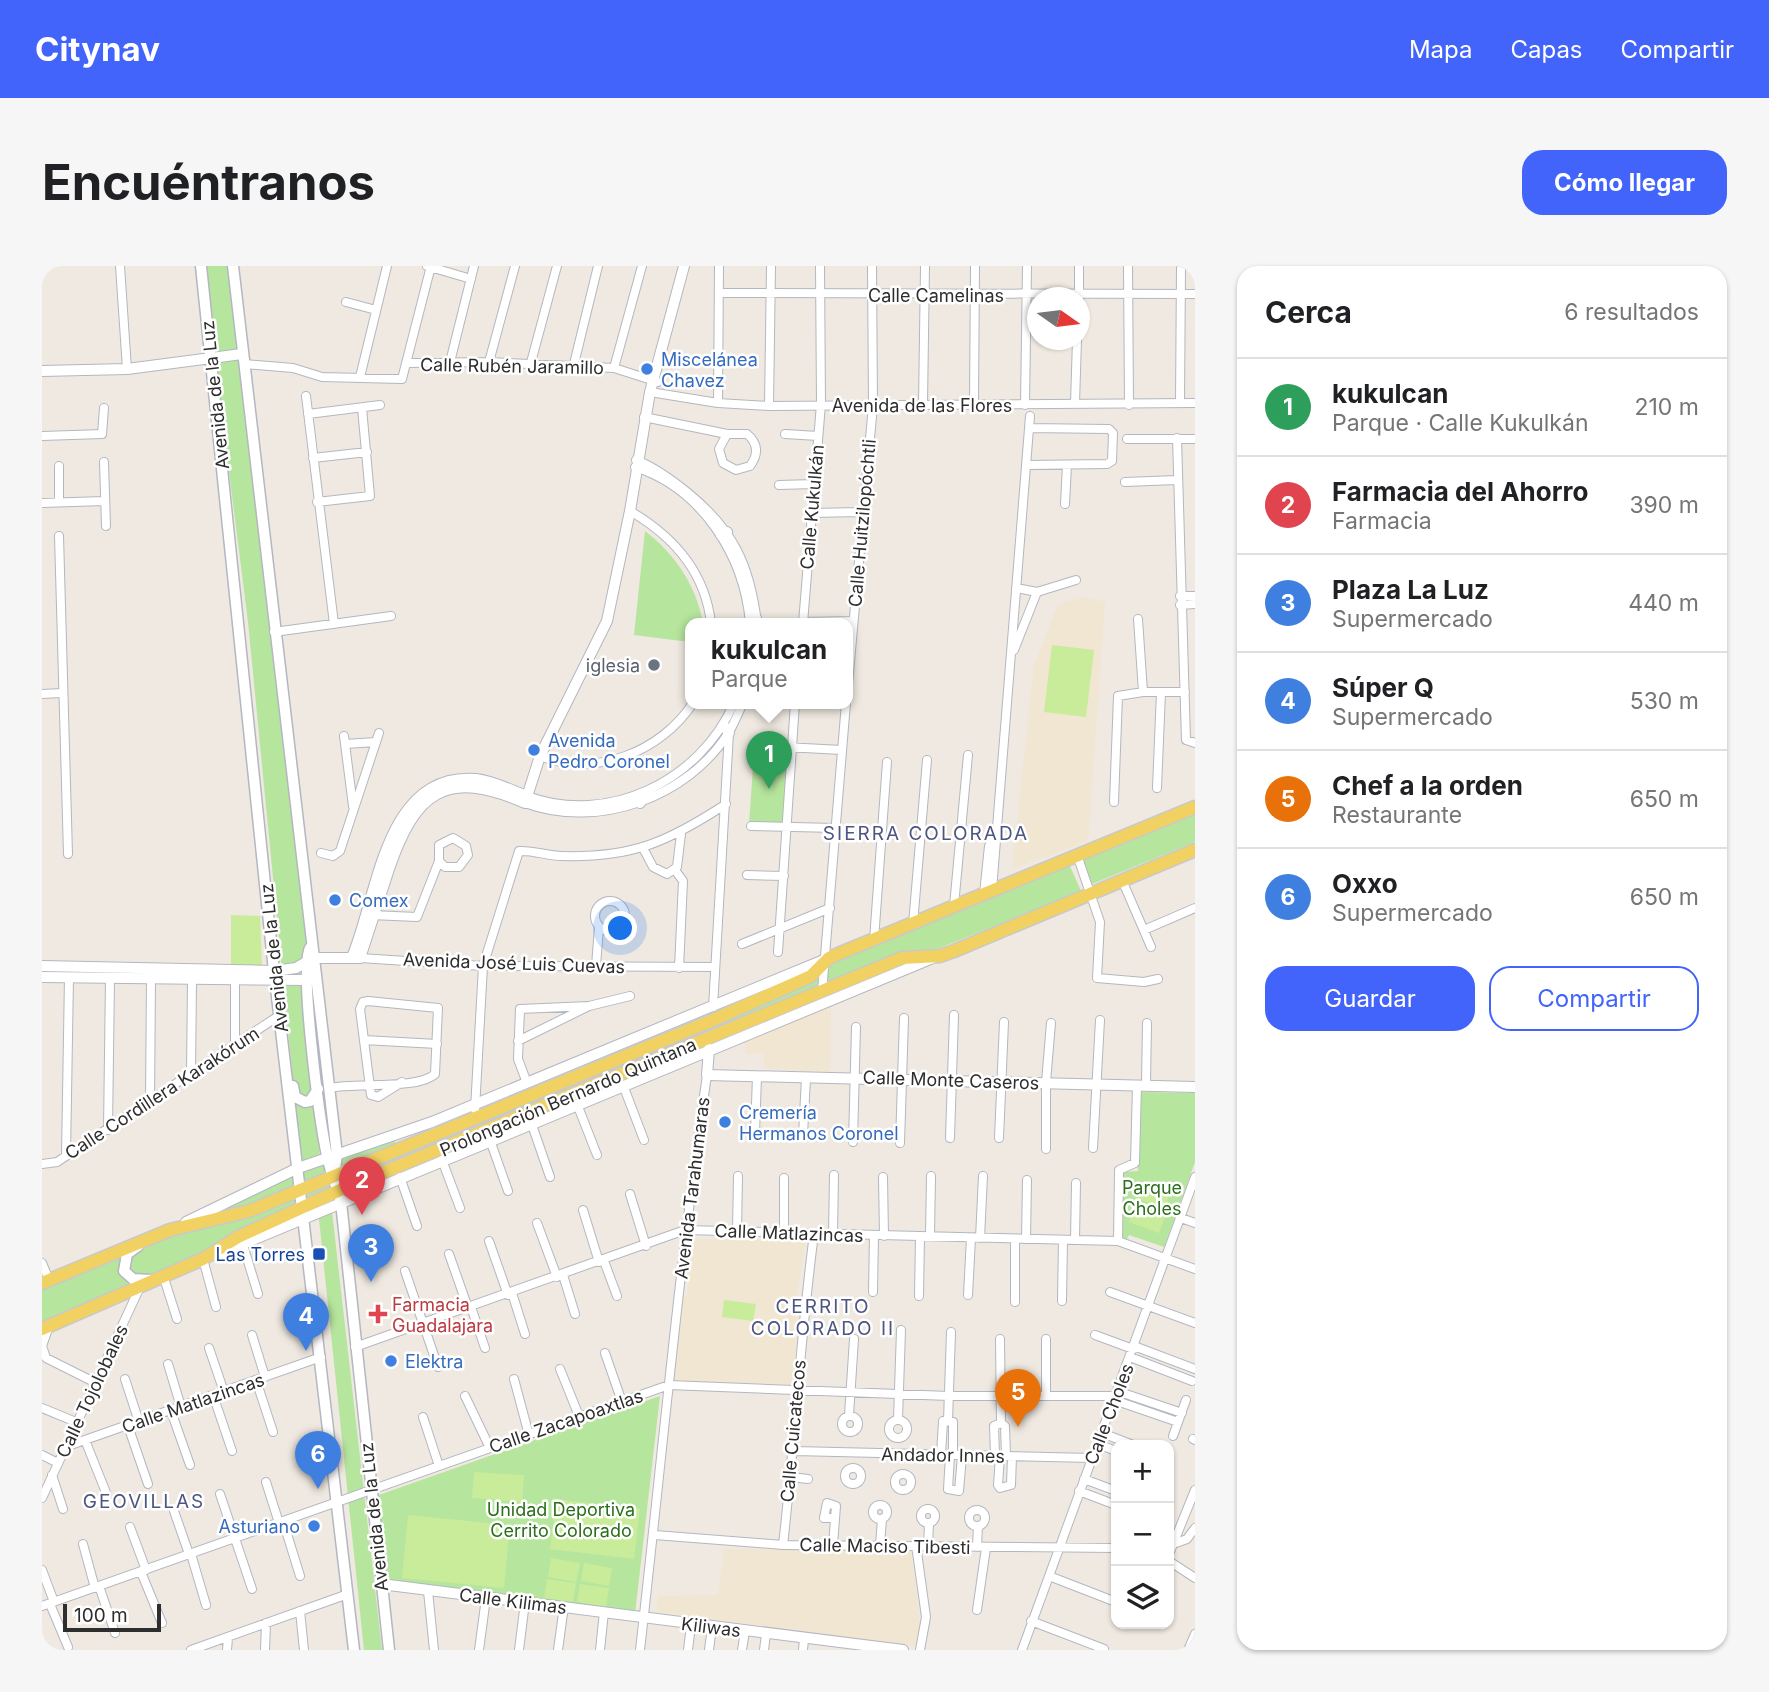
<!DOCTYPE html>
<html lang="es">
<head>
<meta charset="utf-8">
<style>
	:root { --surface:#fff; --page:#f6f6f6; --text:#202124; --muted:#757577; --line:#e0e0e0; --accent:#4264fb }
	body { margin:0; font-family:Inter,sans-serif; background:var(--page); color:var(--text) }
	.controls { position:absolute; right:21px; bottom:21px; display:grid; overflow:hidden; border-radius:14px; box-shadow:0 2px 5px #0004 }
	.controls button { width:63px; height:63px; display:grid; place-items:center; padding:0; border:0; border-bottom:2px solid var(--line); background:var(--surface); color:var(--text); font:35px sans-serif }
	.compass { position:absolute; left:985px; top:21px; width:63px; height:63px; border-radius:50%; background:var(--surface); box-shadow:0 2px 5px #0004; rotate:104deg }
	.scale { position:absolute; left:21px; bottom:18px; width:98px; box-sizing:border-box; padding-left:7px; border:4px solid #2e2e2e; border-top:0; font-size:19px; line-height:24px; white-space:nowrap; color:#2e2e2e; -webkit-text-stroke:5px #fff; paint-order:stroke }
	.you { position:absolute; left:579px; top:663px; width:24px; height:24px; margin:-18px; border:5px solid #fff; border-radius:50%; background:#1a73e8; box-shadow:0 0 0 10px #1a73e833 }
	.badge { display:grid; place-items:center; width:46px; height:46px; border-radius:50%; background:var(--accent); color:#fff; font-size:23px; font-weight:700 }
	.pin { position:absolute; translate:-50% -58px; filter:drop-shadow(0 2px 4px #0008) }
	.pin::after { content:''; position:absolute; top:37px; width:24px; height:21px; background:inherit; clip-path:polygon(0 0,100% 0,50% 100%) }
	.popup { position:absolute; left:643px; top:352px; width:168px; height:91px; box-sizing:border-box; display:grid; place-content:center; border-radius:14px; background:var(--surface); filter:drop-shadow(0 2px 5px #0005); font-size:23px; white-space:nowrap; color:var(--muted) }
	.popup b { font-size:26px; color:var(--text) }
	.popup::after { content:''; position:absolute; left:50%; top:100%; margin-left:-14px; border:14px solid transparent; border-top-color:var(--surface) }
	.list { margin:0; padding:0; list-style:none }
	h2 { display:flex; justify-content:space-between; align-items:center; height:91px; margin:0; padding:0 28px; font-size:30px }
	h2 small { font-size:23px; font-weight:400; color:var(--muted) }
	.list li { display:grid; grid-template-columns:46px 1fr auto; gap:21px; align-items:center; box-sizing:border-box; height:98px; padding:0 28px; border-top:2px solid var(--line) }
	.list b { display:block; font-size:26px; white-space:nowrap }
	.list p { margin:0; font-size:23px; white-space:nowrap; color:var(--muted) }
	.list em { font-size:23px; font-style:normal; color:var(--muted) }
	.actions { display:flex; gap:14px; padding:21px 28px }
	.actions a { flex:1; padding:16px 0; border:2px solid var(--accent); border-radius:21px; text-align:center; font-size:24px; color:var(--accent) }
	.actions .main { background:var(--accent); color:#fff }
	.icon { flex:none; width:38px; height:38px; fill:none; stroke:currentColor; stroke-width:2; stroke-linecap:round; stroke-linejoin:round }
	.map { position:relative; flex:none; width:1153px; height:1384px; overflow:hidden; border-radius:21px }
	header { display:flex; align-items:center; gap:42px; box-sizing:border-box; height:98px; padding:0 35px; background:var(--accent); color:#fff }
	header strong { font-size:33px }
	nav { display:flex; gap:38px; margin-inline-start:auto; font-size:24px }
	.intro { display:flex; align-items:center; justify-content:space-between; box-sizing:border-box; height:168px; padding:0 42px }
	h1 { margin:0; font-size:49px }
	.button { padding:18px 32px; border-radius:21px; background:var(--accent); color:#fff; font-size:24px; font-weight:700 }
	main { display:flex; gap:42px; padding:0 42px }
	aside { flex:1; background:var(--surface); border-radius:21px; box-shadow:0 2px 5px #0004 }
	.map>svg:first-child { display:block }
</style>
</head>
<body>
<header>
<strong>Citynav</strong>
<nav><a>Mapa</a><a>Capas</a><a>Compartir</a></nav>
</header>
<div class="intro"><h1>Encuéntranos</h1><a class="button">Cómo llegar</a></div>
<main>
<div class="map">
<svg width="1153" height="1384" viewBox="0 0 1153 1384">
	<rect width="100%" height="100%" fill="#efe9e1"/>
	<path fill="#f0e6d1" d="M1042,331l21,5 -17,239 -76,28 22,-203 24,-61z
		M789,737l-1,69 -66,-4v-14h-17l-3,-12z
		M651,973l113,2 -11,63v8l5,1 -9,71 -118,-3 9,-85h5z
		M682,1283l187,1 9,74 -5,22 -258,-34 1,-16 60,-1z"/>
	<path fill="#b6e59e" d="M161,0h25l79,678 -8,22 21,192 75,-17 -1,7 -37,20 473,-205 239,-99 12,27 -751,303 52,456h-18l-45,-431 -277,106v-37l47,-19 212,-105 -53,-542z
		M603,265c30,23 51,54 58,92h-13v19l-56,-7z
		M712,487h36l-6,71h-35z
		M1153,548v28l-103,42 -10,-24z
		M1098,826l55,1v69l-31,85 -35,-12 -2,4h-6l1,-67 16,-1z
		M618,1130l-25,218 -249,-30 -10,-88z"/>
	<path fill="#c9ec9a" d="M1010,379l42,5 -8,67 -42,-5z
		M189,649l29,1 2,50 -31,-1z
		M1099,916l29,10 -5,16 -30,-10z
		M1093,940l30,11 -6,16 -30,-11z
		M682,1034l32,4 -3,17 -31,-4z
		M432,1206l50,3 -2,27 -50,-4z
		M514,1233l84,10 -6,50 -84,-10z
		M366,1249l102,10 -6,63 -102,-10z
		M509,1292l29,5 -4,19 -28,-5z
		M542,1297l28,5 -3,18 -28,-5z
		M505,1313l29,4 -3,19 -29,-4z
		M538,1318l29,4 -3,19 -29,-5z"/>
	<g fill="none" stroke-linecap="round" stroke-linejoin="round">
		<defs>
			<path id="minor" d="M78,0l7,103
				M385,0l44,13
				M1086,0l1,139
				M677,27l476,1
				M1037,32v-32
				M304,36l30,8
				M408,96l24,-96
				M447,96l26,-96
				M364,97l83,-1 125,6 44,14
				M202,98l49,4 29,9 80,2 29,-113
				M488,100l27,-100
				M531,102l25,-102
				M572,102l28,-102
				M318,111l27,-111
				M608,126l68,11 51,3 426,-3
				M264,130l28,228
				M676,137l1,-137
				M932,137l1,-137
				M1033,137l2,-63
				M1138,137l1,-137
				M881,138l2,-138
				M983,139l2,-139
				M727,140l2,-140
				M266,148l72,-9
				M602,151l83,17h20c11,9 12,20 3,32l-14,4 -13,-7 -4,-14 8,-15
				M743,168l33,2
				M0,170l60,-2 2,-26
				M1135,172l9,302 9,3
				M1085,173h68
				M271,192l54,-6
				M594,194c19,7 36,20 51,32 46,37 63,73 70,131
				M62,196l2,64
				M985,199l80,-1 5,-3 1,-28 -4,-4 -80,-1
				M17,200v36
				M593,201c67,22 109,88 115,156
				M1083,216l52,-2
				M737,219l35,-1
				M275,236l53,-6 -8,-88
				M0,237l63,-2
				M1023,238l2,-39
				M588,245c43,25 75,61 81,112
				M769,247l50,-1
				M17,270l9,318
				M974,322l21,4 39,-12
				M1138,330h15
				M1138,339l15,-1
				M1096,353l5,73
				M761,356l50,-1
				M761,357l18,-219 -1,-138
				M232,366l117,-16
				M972,384l23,-58
				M806,418l25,-279 -1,-139
				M0,428l20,-1
				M302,470l9,70
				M303,478l31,-2
				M724,480l76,4
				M498,490c55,22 121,-4 153,-53
				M1115,522l4,-96
				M485,530c81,30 173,-15 207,-93
				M1072,536l4,-106 25,-4h42
				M483,537c72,27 163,-5 204,-71 5,-8 9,-19 14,-29
				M709,560l84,2
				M601,582l10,19 14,7 10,-7 4,-33
				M279,587l12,3 7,-5 39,-118
				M1035,589l23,67 -3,56 47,4 14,-3
				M633,604l8,11 -4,87
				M705,609l37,1
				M1080,614l29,67
				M950,624l38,-474
				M942,628l5,-48 6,-12
				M553 650a15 15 0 1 1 30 0a15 15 0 1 1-30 0Z
				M912,640l14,-151
				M329,649l46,2 22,-56v-16l14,-7 13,8 2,9 -9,12h-14l-6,-6
				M871,658l14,-164
				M1102,664l51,-22
				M832,674l13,-178
				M700,678l88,-36
				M736,686l17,-249
				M318,692l123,8 232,1
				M554,700l3,-39
				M193,714v67
				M780,726l24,-289
				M671,741l16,-274
				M322,774l73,4
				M476,775l71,-35 41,-10
				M149,810l1,-97
				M485,817l-9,-24 2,-50 69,-3
				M581,819l21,55
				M1104,819l1,-62
				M287,822c27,-6 89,2 106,-14l3,-66 -70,-7 -5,1 -3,7 11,86 7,2 24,-15
				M108,836l1,-123
				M535,838l20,51
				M433,843l8,-143 36,-115c14,-1 29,5 43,5 70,2 106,-14 164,-52
				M489,856l19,55
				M66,864l2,-152
				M713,867l2,-57
				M761,869l3,-57
				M908,872l4,-123
				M957,872l5,-116
				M448,874l18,51
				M811,876l3,-115
				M858,877l4,-125
				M1051,882l7,-128
				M1004,883v-67l5,-59
				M24,890l3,-179
				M400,894l18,48
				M0,898l15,-2 223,-147
				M358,911l17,49
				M841,911l1,59
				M588,928l16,52
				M541,944l16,52
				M1139,952l14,5
				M495,957l20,54
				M695,965l1,-55
				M742,966v-54
				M791,969l1,-60
				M888,970l1,-60
				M938,972l3,-62
				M984,973l1,-59
				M1033,974l1,-57
				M447,975l19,54
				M1076,975l1,-71 16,-7 2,-78
				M201,979l15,49
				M407,988l19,54
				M161,993l13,48
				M562,995l13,35
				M0,997l7,17
				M363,1005l33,96
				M121,1009l14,44
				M521,1009l12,39
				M831,1026l1,-57
				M1068,1026l85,31
				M470,1027l13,41
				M926,1029l3,-57
				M877,1030l1,-60
				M1020,1035l1,-61
				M973,1036v-63
				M429,1041l14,41
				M7,1060l-7,20 4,12 48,24
				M210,1069l13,42
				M1053,1069l38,14
				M958,1073l1,84
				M1092,1080l61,23
				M313,1081l330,-117 433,11 77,28
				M167,1082l15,44
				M563,1087l17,49
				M1088,1091l62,24
				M126,1098l13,43
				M518,1103l19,47
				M83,1113l14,43
				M472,1113l15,56
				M214,1114l17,52
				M1075,1125l65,22
				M171,1129l19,56
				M1004,1129v-56
				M423,1130l25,52
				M1072,1134l64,22
				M0,1142l34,14
				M129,1145l19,54
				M807,1149l5,-76
				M800 1158a8 8 0 1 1 16 0a8 8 0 1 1-16 0Z
				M381,1151l16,49
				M856,1153l3,-89
				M847 1163a9 9 0 1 1 18 0a9 9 0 1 1-18 0Z
				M906,1155l3,-89
				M86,1160l20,58
				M1060,1167l31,12
				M1131,1170l13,-36
				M1151,1173l2,1
				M43,1174l22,55
				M1056,1178l18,7
				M23,1181l256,-90
				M752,1185l298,7
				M0,1189l16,8
				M899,1189l2,-34 10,1v33
				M908,1190l-2,33 11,2 3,-35
				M953,1190l-1,-30 7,-3 4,3 1,30
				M958,1190l-2,29 2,3 11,-3 1,-29
				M803 1210a8 8 0 1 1 16 0a8 8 0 1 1-16 0Z
				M853 1216a8 8 0 1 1 16 0a8 8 0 1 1-16 0Z
				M10,1209l11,34
				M749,1211l17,2
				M1042,1213l32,12
				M224,1216l13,41
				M1037,1225l37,14
				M178,1228l32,95
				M0,1232l98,-211
				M831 1246a7 7 0 1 1 14 0a7 7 0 1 1-14 0Z
				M879 1250a7 7 0 1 1 14 0a7 7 0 1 1-14 0Z
				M927 1252a8 8 0 1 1 16 0a8 8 0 1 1-16 0Z
				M132,1245l15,43
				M241,1255l17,55
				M88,1261l16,43
				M613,1269l128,10 333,3
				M1134,1277l11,-4 8,-11
				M41,1278l12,44
				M741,1279c12,-104 17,-207 31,-311
				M791,1279l3,-39 -9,-3 -3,15h10
				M838,1279l2,-26
				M874,1279l10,72 -6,33
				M886,1280l1,-23
				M935,1281l1,-21
				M149,1288l15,51
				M1127,1288l26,-64
				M1127,1295l26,17
				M0,1304l12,32
				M99,1306l21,51
				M1007,1310l67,26
				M57,1320l16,47
				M386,1325l6,59
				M8,1338l18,43
				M0,1340l627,-221 280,11h167
				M935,1344l9,-62
				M258,1345l4,39
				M989,1355l73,28
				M149,1384l157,-56
				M185,1384l1,-12
				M223,1384l1,-27
				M437,1384l7,-52
				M477,1384l6,-48
				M516,1384l6,-44
				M558,1384l4,-38
				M598,1384c22,-192 39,-384 67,-575
				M646,1384l3,-25
				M667,1384l3,-23
				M700,1384l3,-19
				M722,1384l2,-16
				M761,1384l1,-11
				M980,1384l173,-473
				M1146,1384l7,-16"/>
			<path id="tertiary" d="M0,105l85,-2 115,-15
				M679,269l6,-3
				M708,354l6,-2
				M682,460l5,7
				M596,531l2,6
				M310,691c26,-60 32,-186 124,-178 18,2 34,11 51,17
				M0,700l232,5 22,-3 17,-10h47c10,-30 19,-59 29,-89 26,-77 57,-101 136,-66l15,-47 67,-135 23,-110 20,-119 34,-126
				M0,711l264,3
				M667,783l-2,26 488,12
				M144,956l112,-54 134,-46 394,-163
				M174,989l717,-297
				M339,1318l522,66"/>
			<path id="secondary" d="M159,0l73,705 80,679
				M191,0l104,889 -3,20
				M268,682c-11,23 10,174 17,208 3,15 10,31 14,46l48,448
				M251,820l2,11 10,5 5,-1 8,-12
				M96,980l-11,8 -3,17 9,8 17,1"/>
			<path id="primary" d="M0,1017l128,-53 79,-19 462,-190 100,-45 18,-18 9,-4 357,-147
				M0,1063l161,-70 35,-22 100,-46 564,-233 38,-2 14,-5 241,-101"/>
		</defs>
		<use href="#minor" stroke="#b4b7c1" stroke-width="10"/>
		<use href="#tertiary" stroke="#b4b7c1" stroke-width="12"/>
		<use href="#secondary" stroke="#b4b7c1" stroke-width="13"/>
		<use href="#primary" stroke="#c9c9c9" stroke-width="15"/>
		<use href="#minor" stroke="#fff" stroke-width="8"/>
		<use href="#tertiary" stroke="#fff" stroke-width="10"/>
		<use href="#secondary" stroke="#fff" stroke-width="10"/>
		<use href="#primary" stroke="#f2d163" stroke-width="12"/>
	</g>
	<g fill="#3f7fe0" stroke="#fff" stroke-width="2.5">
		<circle cx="605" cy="103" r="7"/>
		<circle cx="492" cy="484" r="7"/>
		<circle cx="293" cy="634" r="7"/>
		<circle cx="683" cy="856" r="7"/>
		<circle cx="349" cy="1095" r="7"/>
		<circle cx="272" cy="1260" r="7"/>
	</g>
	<circle fill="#6b7280" stroke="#fff" stroke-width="2.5" cx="612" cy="399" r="7"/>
	<rect fill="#1a4fb4" stroke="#fff" stroke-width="2.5" x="270" y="981" width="14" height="14" rx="3.5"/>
	<path fill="#e0444e" stroke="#fff" stroke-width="2.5" d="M332.5 1037.5h7v7h7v7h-7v7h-7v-7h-7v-7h7z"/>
	<g text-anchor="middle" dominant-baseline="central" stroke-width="5" stroke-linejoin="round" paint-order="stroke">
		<g font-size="18" fill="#2e2e2e" stroke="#fff">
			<text x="894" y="29">Calle Camelinas</text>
			<text transform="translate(470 100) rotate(1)">Calle Rubén Jaramillo</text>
			<text transform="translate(173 129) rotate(-96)">Avenida de la Luz</text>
			<text x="880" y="139">Avenida de las Flores</text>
			<text transform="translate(770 241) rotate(-85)">Calle Kukulkán</text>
			<text transform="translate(820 257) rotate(-85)">Calle Huitzilopóchtli</text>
			<text transform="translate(232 692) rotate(-96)">Avenida de la Luz</text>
			<text transform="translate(472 697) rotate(2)">Avenida José Luis Cuevas</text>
			<text transform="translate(909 814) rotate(2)">Calle Monte Caseros</text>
			<text transform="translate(120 827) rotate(-33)">Calle Cordillera Karakórum</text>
			<text transform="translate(526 831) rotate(-23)">Prolongación Bernardo Quintana</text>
			<text transform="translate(650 922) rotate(-83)">Avenida Tarahumaras</text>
			<text transform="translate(747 967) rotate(2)">Calle Matlazincas</text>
			<text transform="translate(50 1125) rotate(-65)">Calle Tojolobales</text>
			<text transform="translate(151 1137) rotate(-19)">Calle Matlazincas</text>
			<text transform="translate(1067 1148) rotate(-69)">Calle Choles</text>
			<text transform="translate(524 1155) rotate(-19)">Calle Zacapoaxtlas</text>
			<text transform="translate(751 1165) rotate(-85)">Calle Cuicatecos</text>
			<text transform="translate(901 1189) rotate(1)">Andador Innes</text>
			<text transform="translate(332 1251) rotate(-96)">Avenida de la Luz</text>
			<text transform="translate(843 1280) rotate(1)">Calle Maciso Tibesti</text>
			<text transform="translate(471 1335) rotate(7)">Calle Kilimas</text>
			<text transform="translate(669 1361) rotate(7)">Kiliwas</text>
		</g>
		<g font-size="18" fill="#366cbe" stroke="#fff" text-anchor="start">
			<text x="619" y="93">Miscelánea<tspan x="619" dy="21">Chavez</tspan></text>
			<text x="506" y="474">Avenida<tspan x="506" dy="21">Pedro Coronel</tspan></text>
			<text x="307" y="634">Comex</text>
			<text x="697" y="846">Cremería<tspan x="697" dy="21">Hermanos Coronel</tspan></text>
			<text x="363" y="1095">Elektra</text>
			<text x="258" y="1260" text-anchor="end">Asturiano</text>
		</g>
		<g font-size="18" fill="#5b616d" stroke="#fff" text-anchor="end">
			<text x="598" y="399">iglesia</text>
		</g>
		<g font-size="18" fill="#2c6e1b" stroke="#fff">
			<text x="1110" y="921">Parque<tspan x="1110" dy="21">Choles</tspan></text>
			<text x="519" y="1243">Unidad Deportiva<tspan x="519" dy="21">Cerrito Colorado</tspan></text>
		</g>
		<g font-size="18" fill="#164399" stroke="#fff" text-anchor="end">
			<text x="263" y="988">Las Torres</text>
		</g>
		<g font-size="18" fill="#be3a42" stroke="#fff" text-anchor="start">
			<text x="350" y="1038">Farmacia<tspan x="350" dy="21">Guadalajara</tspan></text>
		</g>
		<g font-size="19" letter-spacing="2" fill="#4d5680" stroke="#fff">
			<text x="884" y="567">SIERRA COLORADA</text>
			<text x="781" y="1040">CERRITO<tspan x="781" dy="22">COLORADO II</tspan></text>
			<text x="102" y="1235">GEOVILLAS</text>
		</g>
	</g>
</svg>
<div class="controls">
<button>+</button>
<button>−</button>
<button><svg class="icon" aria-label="layers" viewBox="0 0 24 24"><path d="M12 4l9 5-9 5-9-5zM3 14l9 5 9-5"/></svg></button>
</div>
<svg class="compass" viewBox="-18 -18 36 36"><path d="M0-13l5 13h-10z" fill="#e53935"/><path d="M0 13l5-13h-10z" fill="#757577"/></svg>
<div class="scale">100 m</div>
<div class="you"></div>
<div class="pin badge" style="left:727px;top:523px;background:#2e9e5b">1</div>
<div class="popup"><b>kukulcan</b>Parque</div>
<div class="pin badge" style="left:320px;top:949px;background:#e0444e">2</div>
<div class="pin badge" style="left:329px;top:1016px;background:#3f7fe0">3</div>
<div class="pin badge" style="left:264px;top:1085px;background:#3f7fe0">4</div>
<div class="pin badge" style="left:976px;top:1161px;background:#e8710a">5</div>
<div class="pin badge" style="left:276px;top:1223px;background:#3f7fe0">6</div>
</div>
<aside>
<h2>Cerca<small>6 resultados</small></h2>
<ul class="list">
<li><span class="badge" style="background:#2e9e5b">1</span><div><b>kukulcan</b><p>Parque · Calle Kukulkán</p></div><em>210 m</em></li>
<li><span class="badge" style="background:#e0444e">2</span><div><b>Farmacia del Ahorro</b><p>Farmacia</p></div><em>390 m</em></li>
<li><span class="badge" style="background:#3f7fe0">3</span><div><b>Plaza La Luz</b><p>Supermercado</p></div><em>440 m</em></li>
<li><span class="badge" style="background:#3f7fe0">4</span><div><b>Súper Q</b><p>Supermercado</p></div><em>530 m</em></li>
<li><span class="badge" style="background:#e8710a">5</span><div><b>Chef a la orden</b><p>Restaurante</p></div><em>650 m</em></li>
<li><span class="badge" style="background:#3f7fe0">6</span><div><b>Oxxo</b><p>Supermercado</p></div><em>650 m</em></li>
</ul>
<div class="actions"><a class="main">Guardar</a><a>Compartir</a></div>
</aside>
</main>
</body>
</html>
